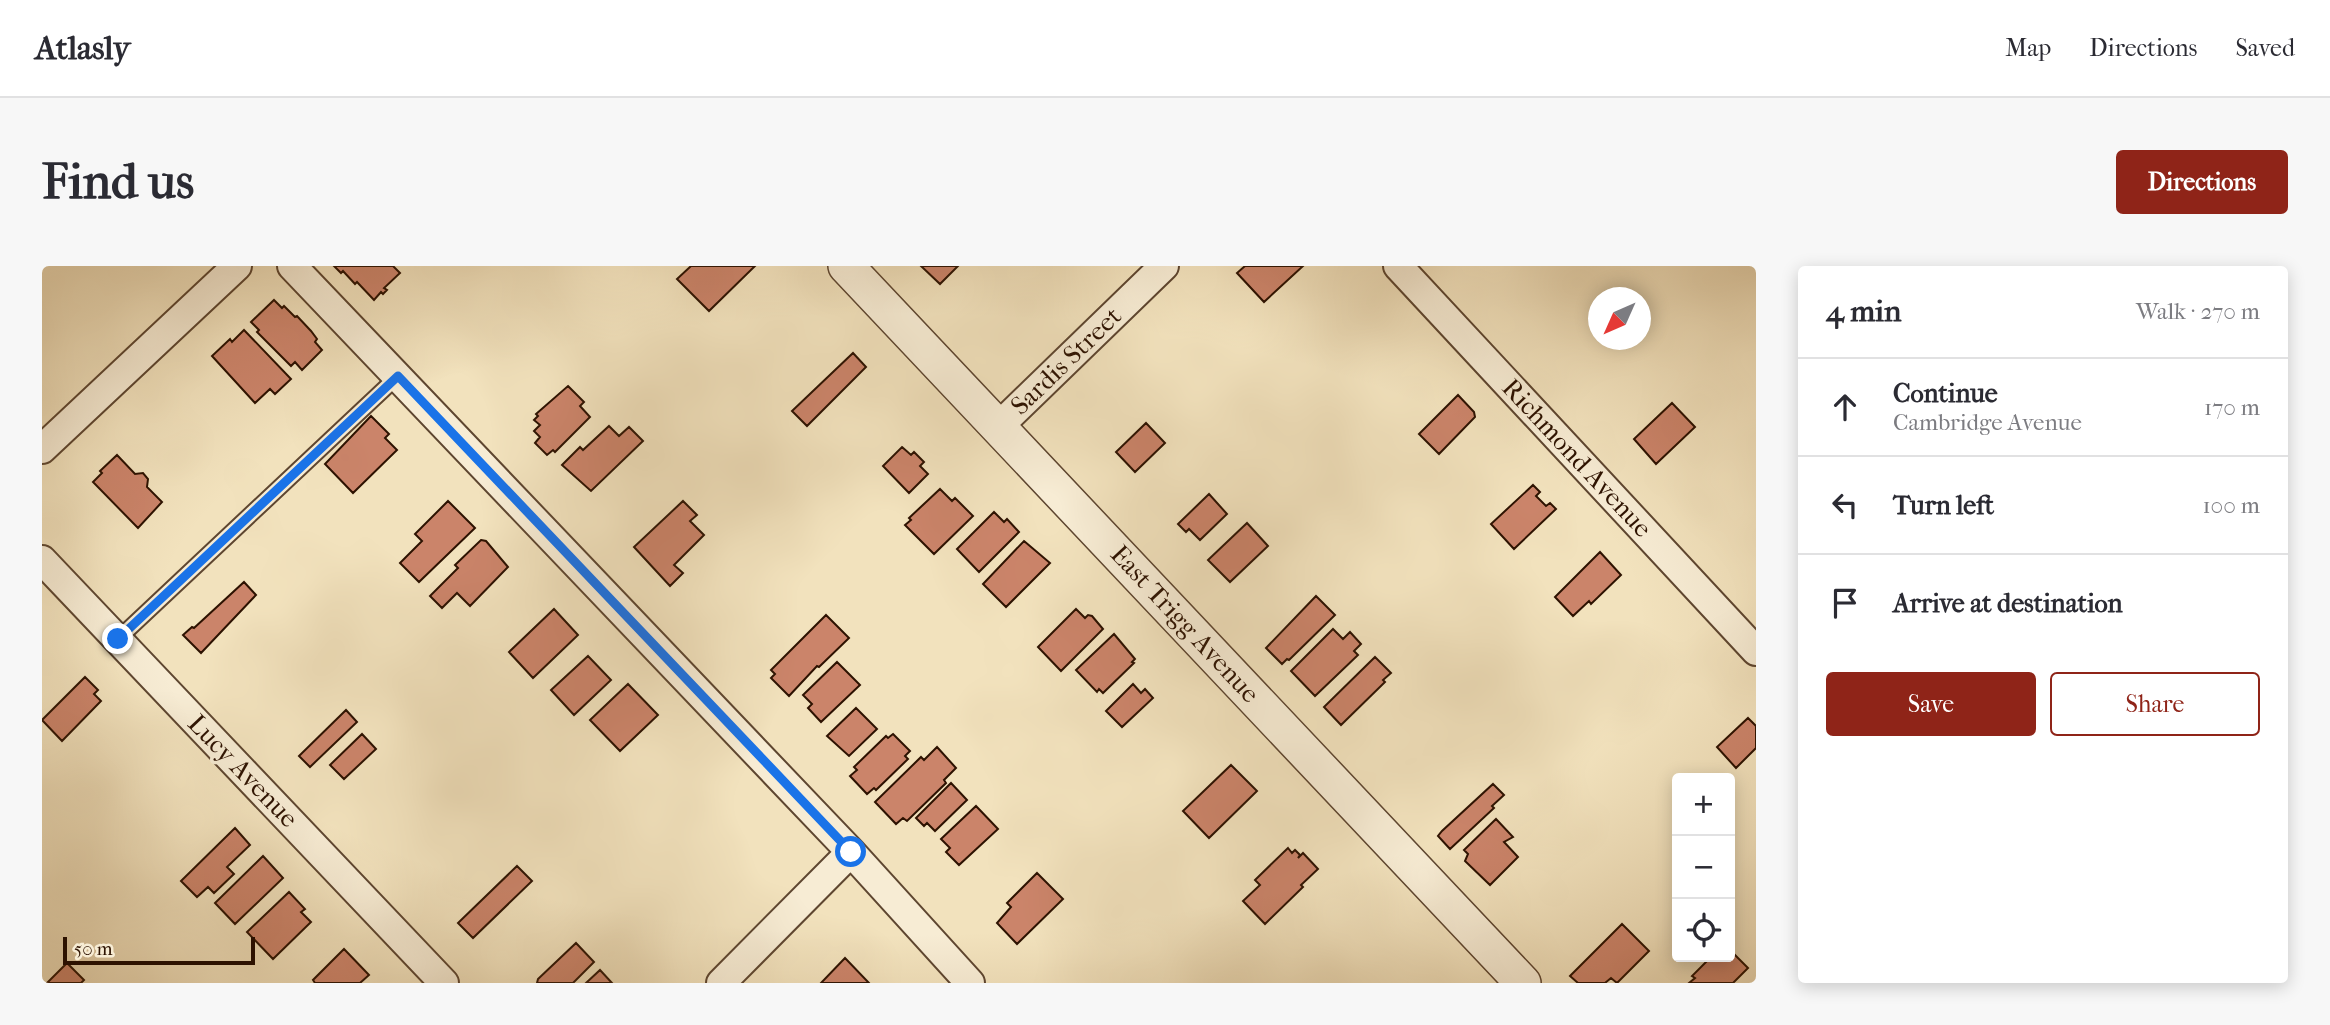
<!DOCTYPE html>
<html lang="en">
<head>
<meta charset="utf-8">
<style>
	:root { --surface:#fff; --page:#f7f7f7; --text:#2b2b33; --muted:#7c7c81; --line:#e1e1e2; --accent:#8f2418 }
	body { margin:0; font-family:"IM FELL French Canon",serif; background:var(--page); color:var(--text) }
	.controls { position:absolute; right:21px; bottom:21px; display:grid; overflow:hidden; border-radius:7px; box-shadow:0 4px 18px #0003 }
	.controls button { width:63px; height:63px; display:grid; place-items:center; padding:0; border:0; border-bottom:2px solid var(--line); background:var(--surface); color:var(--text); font:35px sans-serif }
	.compass { position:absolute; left:1546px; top:21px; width:63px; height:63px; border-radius:50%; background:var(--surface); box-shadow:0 4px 18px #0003; rotate:225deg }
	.scale { position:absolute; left:21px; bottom:18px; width:192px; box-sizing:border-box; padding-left:7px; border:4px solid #2d1201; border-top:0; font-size:19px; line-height:24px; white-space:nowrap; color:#2d1201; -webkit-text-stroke:5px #f7ecd4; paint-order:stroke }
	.stop { position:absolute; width:21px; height:21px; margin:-16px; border:5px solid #1a73e8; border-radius:50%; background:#fff }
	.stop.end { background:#1a73e8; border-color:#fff; box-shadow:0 2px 7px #0008 }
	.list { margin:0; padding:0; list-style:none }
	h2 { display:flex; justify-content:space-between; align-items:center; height:91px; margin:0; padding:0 28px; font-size:30px }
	h2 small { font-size:23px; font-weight:400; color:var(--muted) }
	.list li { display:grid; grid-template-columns:46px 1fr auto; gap:21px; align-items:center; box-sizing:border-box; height:98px; padding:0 28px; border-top:2px solid var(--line) }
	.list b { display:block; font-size:26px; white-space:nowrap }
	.list p { margin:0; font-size:23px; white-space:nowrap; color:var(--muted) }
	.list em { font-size:23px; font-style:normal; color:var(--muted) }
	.actions { display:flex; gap:14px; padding:21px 28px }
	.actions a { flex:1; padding:16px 0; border:2px solid var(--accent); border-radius:7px; text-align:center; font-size:24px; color:var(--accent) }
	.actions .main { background:var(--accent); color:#fff }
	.icon { flex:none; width:38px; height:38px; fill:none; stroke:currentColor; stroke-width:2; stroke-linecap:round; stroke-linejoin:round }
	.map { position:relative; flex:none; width:1714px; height:717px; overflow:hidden; border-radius:7px }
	header { display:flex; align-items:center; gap:42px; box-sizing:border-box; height:98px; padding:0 35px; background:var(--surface); border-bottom:2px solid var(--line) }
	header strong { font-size:33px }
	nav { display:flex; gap:38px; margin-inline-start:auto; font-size:24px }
	.intro { display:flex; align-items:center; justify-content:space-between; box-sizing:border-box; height:168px; padding:0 42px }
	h1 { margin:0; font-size:49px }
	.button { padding:18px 32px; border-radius:7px; background:var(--accent); color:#fff; font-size:24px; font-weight:700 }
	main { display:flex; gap:42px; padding:0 42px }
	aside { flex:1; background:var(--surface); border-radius:7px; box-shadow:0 4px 18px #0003 }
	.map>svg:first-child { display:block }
</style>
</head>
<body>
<header>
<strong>Atlasly</strong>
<nav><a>Map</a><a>Directions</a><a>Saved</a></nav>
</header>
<div class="intro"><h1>Find us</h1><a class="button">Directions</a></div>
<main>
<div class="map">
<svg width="1714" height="717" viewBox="0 0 1714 717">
	<rect width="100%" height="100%" fill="#f2e2bd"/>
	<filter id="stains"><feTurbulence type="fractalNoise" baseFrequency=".00286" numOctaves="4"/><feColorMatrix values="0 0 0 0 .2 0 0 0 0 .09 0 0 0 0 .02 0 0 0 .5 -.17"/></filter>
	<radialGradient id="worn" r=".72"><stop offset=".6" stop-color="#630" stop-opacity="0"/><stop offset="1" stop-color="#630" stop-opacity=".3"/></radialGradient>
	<path fill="#cb846a" stroke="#2d1201" stroke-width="2" d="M292,0h59l7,7 -16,15 3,2 -4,4 -2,-2 -7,8 -17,-18 -2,2 -12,-13 -2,2z
		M649,0h64l-46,45 -32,-32z
		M879,0h37l-18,18z
		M1203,0h58l-39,36 -27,-29z
		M232,34l8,8 2,-2 11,11 2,-1 14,15 6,8 -2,3 7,8 -20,20 -7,-8 -4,4 -34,-34 2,-2 -8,-8z
		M202,64l47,49 -16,15 -5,-5 -15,14 -43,-47 18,-17 2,3z
		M811,87l13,14 -59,59 -15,-15z
		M526,120l16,16 -4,4 10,11 -35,35 -2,-2 -6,5 -12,-12 5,-6 -6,-6 6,-6 -6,-5 4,-4 -2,-2z
		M1416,129l16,17 1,5 -36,37 -20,-20z
		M1630,137l23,24 -39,37 -22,-25z
		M329,150l18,18 -4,4 12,12 -44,43 -28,-29z
		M1104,157l19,20 -30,29 -19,-20z
		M567,160l10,10 10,-9 14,14 -52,50 -29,-26 18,-18 3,3z
		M860,181l9,8 3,-3 10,10 -4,4 8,8 -19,19 -26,-27z
		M75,189l18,19 8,-1 5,6 -1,8 15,15 -24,26 -45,-46 9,-9 -2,-2z
		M1491,219l7,7 -4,4 10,10 4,-3 6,6 -42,40 -23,-25z
		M898,223l12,12 3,-3 18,18 -39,38 -29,-29 6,-5 -2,-2z
		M1167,228l18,20 -27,26 -11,-11 -3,3 -8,-8z
		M406,235l27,27 -56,54 -19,-19 22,-22 -7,-7z
		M641,235l14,14 -7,6 14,14 -30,30 9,8 -13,13 -36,-39z
		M952,246l10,10 3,-3 12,13 -40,40 -22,-23z
		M1205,257l21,23 -38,36 -22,-22z
		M439,274l5,1 22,26 -38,39 -13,-13 -15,15 -12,-12 28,-28 -3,-3z
		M982,275l26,22 -44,44 -23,-23z
		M1558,286l21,23 -30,29 -2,-3 -16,15 -18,-19z
		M202,316l12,13 -55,58 -18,-18 9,-8 2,1z
		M1274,330l19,19 -46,45 -2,-1 -5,5 -16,-16z
		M512,343l24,26 -45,43 -24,-26z
		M1034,343l9,9 3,-3 4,1 11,13 -42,42 -23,-24z
		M784,349l23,23 -30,29 -2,-1 -28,30 -18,-18 4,-4 -4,-4z
		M1291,363l10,10 7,-7 11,12 -7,7 4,4 -43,41 -24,-25z
		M1072,368l21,25 -3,3 2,1 -31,30 -4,-4 -2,3 -21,-22z
		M546,390l23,24 -37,35 -23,-25z
		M1333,391l16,16 -8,7 2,2 -44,43 -17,-18z
		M795,396l23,23 -39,37 -13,-14 4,-4 -9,-9z
		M43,411l13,13 -4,4 7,7 -39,40 -20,-21z
		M586,418l30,31 -38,36 -30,-31z
		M1091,418l8,9 4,-4 8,9 -31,29 -16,-16z
		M814,442l21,21 -28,27 -22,-20z
		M304,444l11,12 -47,45 -11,-11z
		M1706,452l8,8v22l-20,20 -19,-21z
		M320,468l14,15 -32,30 -14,-14z
		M851,468l17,17 -5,5 3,3 -32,31 -2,-2 -7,6 -17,-18 7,-6 -3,-3 32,-31 2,2z
		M895,481l19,21 -12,12 2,3 -39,38 -4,-3 -7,6 -21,-22 46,-45 3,3z
		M1189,499l26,26 -48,47 -26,-27z
		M909,517l16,17 -32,31 -8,-8 -3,3 -8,-8z
		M1451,518l11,11 -12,11 2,2 -44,41 -12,-13 4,-5z
		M934,540l22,23 -39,36 -13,-13 4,-4 -9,-9z
		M1454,553l17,18 -9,5 14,15 -28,28 -25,-24 3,-7 -4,-4z
		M193,562l15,17 -23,22 7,7 -20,19 -6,-6 -11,10 -16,-16z
		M1246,582l4,5 3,-3 5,5 -2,3 5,-5 15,16 -17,16 2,2 -38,37 -22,-23 17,-16 -5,-5z
		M221,590l20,22 -48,46 -20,-21z
		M475,600l15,15 -59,57 -15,-15z
		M995,607l26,26 -46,45 -20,-21 14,-16 -4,-4z
		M247,626l16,17 -4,3 10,10 -38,37 -26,-27z
		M1580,658l27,27 -32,32 -6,-5 -6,5h-27l-8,-7z
		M534,677l18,19 -21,21h-36l1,-4z
		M302,683l25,26 -9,8h-45l-2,-3z
		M1688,684l18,18 -15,15h-44l6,-5 -3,-2 19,-19h19z
		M803,692l24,25h-48z
		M25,697l17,17 -3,3h-34z
		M558,704l12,13h-26z"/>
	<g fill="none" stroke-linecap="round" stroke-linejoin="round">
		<defs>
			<path id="service" d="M76,373l280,-263"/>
			<path id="minor" d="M250,0l559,586 119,131
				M1356,0l358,385
				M957,160l165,-160
				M0,183l195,-183
				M0,294l402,423
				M679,717l130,-131"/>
			<path id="tertiary" d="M804,0l677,717"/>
		</defs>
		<use href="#service" stroke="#5e4630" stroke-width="18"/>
		<use href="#minor" stroke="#5e4630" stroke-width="32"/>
		<use href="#tertiary" stroke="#5e4630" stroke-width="38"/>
		<use href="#service" stroke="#f7ecd4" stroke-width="14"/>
		<use href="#minor" stroke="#f7ecd4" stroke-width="28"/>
		<use href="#tertiary" stroke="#f7ecd4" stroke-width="35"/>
	</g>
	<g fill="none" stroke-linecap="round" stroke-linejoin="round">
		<path stroke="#1a73e8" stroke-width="9" d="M76,373l280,-263 453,476"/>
	</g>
	<g text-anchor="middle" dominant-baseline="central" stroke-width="7" stroke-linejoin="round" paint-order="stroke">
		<g font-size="26" fill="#2d1201" stroke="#f7ecd4">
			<text transform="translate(1024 95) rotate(-44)">Sardis Street</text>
			<text transform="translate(1535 192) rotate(47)">Richmond Avenue</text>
			<text transform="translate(1143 358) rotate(47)">East Trigg Avenue</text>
			<text transform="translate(201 505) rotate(46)">Lucy Avenue</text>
		</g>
	</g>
	<rect width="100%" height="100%" filter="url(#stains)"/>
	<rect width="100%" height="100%" fill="url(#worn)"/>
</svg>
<div class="controls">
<button>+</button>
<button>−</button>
<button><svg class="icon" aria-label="locate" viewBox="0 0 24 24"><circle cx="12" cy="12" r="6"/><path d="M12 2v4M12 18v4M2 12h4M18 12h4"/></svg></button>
</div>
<svg class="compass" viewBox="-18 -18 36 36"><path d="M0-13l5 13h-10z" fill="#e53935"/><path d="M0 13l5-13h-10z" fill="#7c7c81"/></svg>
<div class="scale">50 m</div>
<div class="stop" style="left:809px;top:586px"></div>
<div class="stop end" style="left:76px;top:373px"></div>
</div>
<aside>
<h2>4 min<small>Walk · 270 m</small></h2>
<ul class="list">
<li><svg class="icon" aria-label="ahead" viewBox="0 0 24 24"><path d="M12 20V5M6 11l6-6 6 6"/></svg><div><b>Continue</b><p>Cambridge Avenue</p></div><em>170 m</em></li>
<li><svg class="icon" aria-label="left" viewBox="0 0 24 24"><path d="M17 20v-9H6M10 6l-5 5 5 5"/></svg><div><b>Turn left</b></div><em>100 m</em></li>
<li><svg class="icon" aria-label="arrive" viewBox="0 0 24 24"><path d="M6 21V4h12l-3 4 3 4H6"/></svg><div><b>Arrive at destination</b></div></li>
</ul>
<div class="actions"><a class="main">Save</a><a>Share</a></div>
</aside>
</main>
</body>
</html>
